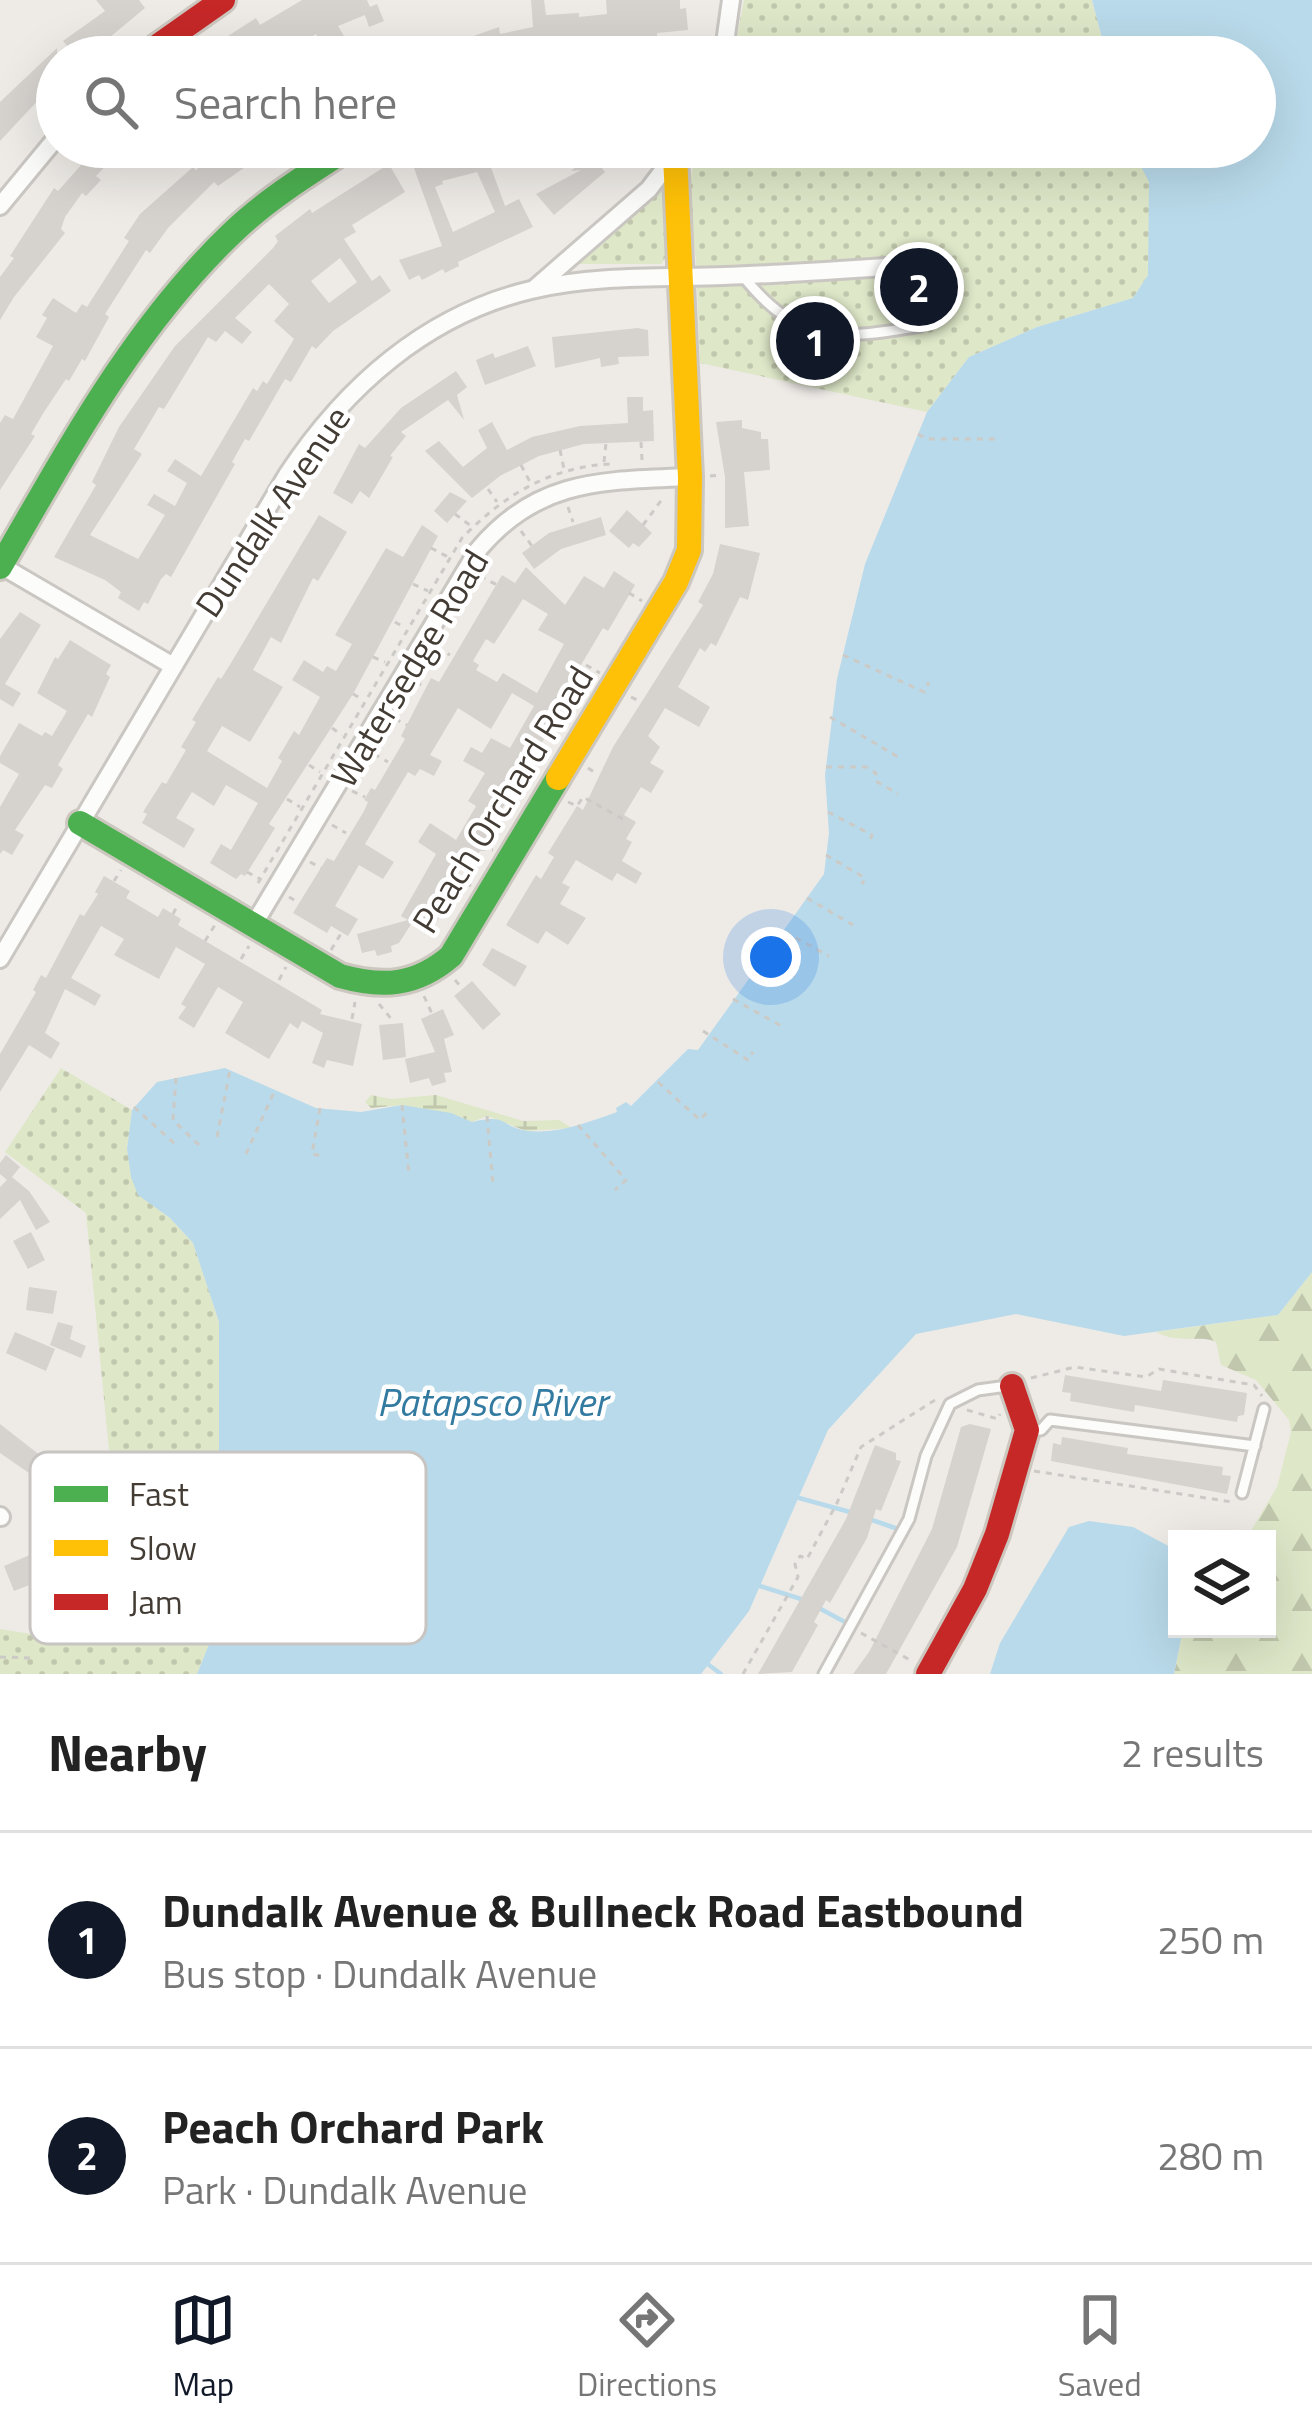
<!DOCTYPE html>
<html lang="en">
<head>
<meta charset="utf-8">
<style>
	:root { --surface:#fff; --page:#f6f6f6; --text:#222; --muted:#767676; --line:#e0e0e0; --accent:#111827 }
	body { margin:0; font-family:"Titillium Web",sans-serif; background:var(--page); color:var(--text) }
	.controls { position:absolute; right:36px; bottom:36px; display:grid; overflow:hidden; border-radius:0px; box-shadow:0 12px 48px #0002 }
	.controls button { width:108px; height:108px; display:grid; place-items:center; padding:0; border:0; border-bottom:3px solid var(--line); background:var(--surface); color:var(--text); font:60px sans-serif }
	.you { position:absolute; left:771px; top:957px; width:42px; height:42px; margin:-30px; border:9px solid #fff; border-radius:50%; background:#1a73e8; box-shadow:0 0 0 18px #1a73e833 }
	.badge { display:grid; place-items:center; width:78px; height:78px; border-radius:50%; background:var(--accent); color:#fff; font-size:39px; font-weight:700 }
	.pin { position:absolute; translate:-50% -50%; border:6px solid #fff; box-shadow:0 3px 12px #0006 }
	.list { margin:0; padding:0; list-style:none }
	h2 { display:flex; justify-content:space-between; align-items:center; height:156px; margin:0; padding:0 48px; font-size:51px }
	h2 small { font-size:39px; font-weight:400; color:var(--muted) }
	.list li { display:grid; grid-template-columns:78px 1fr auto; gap:36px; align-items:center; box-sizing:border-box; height:216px; padding:0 48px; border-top:3px solid var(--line) }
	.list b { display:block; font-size:45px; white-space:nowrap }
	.list p { margin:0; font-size:39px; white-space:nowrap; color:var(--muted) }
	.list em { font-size:39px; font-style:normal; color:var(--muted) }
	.icon { flex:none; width:66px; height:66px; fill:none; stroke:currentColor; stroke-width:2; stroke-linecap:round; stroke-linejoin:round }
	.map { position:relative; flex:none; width:1312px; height:1674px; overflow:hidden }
	.search { position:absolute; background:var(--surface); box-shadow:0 12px 48px #0002; left:36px; right:36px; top:36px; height:132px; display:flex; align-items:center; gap:30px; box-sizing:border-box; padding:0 42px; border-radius:66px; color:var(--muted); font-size:45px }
	.sheet { height:588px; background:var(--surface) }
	nav { display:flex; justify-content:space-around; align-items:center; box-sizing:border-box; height:168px; border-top:3px solid var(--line); background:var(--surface); font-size:33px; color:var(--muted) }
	nav a { display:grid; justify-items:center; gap:6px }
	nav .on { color:var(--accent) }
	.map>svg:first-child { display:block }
</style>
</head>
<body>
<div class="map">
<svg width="1312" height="1674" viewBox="0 0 1312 1674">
	<defs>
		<pattern id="forest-firs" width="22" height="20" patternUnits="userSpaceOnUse" patternTransform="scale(3)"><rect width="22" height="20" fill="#dee7c8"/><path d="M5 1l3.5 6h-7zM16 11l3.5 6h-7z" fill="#c0c7ac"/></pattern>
		<pattern id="wetland-marsh" width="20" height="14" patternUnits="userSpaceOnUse" patternTransform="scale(3)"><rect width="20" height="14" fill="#dee7c8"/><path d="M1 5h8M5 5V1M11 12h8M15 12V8" fill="none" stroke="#c0c7ac"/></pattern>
		<pattern id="park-dots" width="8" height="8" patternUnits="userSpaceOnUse" patternTransform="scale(3)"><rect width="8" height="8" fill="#dee7c8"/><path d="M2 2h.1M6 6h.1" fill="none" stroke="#c0c7ac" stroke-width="1.8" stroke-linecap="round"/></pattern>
	</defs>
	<rect width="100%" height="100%" fill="#eeebe7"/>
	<path fill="url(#forest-firs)" d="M1312,1272v402h-138l9,-45h84v-90h-21l31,-52 14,-55 -2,-12 -33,-40 -35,-15 -5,-23c-18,-8 -36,3 -60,-10l122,-17z"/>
	<path fill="url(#wetland-marsh)" d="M371,1095l20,4 45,-4 87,26 36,-1 13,8 -46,3 -39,-15 -15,6 -70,-17 -31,3 -6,-6z"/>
	<path fill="url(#park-dots)" d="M744,0h348l15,57h-374z
		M697,147h434l19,35 -2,93 -15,23 -96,29 -68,30 -42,55 -227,-49 -4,-103 -8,-69z
		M660,184l4,5 2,67 -4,8h-83z
		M61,1068l71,42 -5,39 11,45 32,24 23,25 26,79v166l14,71 -19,73 -17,42h-197v-45l44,7 75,-82 -33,-341 -81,-61z"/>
	<path fill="#b9daea" d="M1092,0h220v1272l-34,43 -154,21 -108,-22 -100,20 -88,96 -79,181 -48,63h-504l17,-42 19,-72 -14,-72v-166l-26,-79 -23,-25 -32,-23 -7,-18 -4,-28 5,-39 25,-28 68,-14 91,40 45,4 41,-7 49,8 21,9c38,-9 27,5 56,9 31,3 61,-9 89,-19l-1,-4 10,-6 5,4 57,-57 10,1 126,-176 5,-41 -4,-58 12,-96 28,-115 62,-152 42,-55 68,-30 96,-29 15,-23 1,-93 -18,-35h124v-90h-148z
		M1089,1521l44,6 43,23 1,79h6l-9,45h-184l10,-31 69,-116z"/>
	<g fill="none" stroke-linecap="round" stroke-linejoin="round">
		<path stroke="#b9daea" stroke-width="4.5" d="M799,1498l51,14
			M872,1520l23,8
			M760,1586l41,13
			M817,1607l26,14
			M709,1665l12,9"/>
	</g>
	<path fill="#d6d2ce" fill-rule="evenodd" d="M96,0h43l6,8 -53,44 -3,-3 -12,8 -14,-16 42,-30z
		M302,0h65l3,7 7,-3 7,17 -15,6 -4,-12 -27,11 6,10 -21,11 -7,-13 -22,13 -5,-8 -5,1 -27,17 -8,-6 -9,6h-45l61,-39 4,7z
		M531,0h13l2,15 33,-2v4l28,-3 -1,-14h74v9l6,-1 2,22 -31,3v7l-107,7 1,4 -12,2 -8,-1 -1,-4 -31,9h-95l43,-17 1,5 51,-18 1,7 33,-7z
		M57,48v32l-57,61v-39z
		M97,147h27l-28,29 5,4 -15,16 -4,-3 -17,24 -4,12 4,4 -51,64 -14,23v-43l14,-19 -4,-2 44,-68 4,3z
		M240,147h34l-56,39 -4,-4 -46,46 -18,25 -4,-3 -41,64 4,3 -24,44 -3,-2 -13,22 -3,-2 -22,33 -13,22 4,2 -35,54v-67l5,-8 8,4 40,-73 -17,-9 11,-19 -5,-3 11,-17 23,15 6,-9 5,3 42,-66 -5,-3 16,-24 53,-47 3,3 14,-12 5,6z
		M456,147h39l7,15 -12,3 15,41 14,-7 14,28 -75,35 1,4 -14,7 -2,-4 -21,11 -3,-5 -10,5 -10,-20 43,-14 -32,-89zM477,172l18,40 -42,20 -18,-45 8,-3 -1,-3z
		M591,155l14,17 -51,43 -18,-21 45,-24 -10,1z
		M389,164l16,28 -53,33 4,7 -12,7 28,42 8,-6 11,16 -58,40 -17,18 -4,-3 -21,36 -6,-3 -36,62 -4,-2 -13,23 3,2 -64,113 -5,-3 -5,5 -13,25 -4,-2 -5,9 -21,-13 3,-6 -16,-12 -51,-23 42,-72 -4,-3 27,-55 56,-81 98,-98 5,-7 -3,-5 35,-27 2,4zM340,258l17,24 -28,21 -18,-22zM269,284l20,20 -15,17 20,18 -27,45 -4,-3 -6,10 -4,-3 -52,88 -26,-17 -8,12 20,12 -12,23 -21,-12 -7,11 18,10 -27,44 -48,-24 52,-81 -8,-5 25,-42 5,2 44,-72 8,5 9,-11 17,13 10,-12 -17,-14z
		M638,328l10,2 1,26 -31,1 1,7 -18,3 -1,-9 -45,10 -3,-31z
		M528,346l8,20 -51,19 -9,-25 17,-7 2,5z
		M456,371l11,16 -10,8 7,25 -16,-20 -47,32 5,4 -16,20 3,1 -24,41 -9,-7 -8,13 -19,-11 26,-49 6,4 36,-40z
		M627,397h16v14l10,-1 1,31 -70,3 -45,12 -39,20 -28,22 -47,-47 14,-10 24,26 24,-19 -9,-18 14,-8 15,28 25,-13 48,-11 48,-3z
		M742,420v8l19,4v7h7l2,31 -26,2 5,54 -24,2v-51l-9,-55z
		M450,492l17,9 -20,22 -13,-12z
		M627,510l25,23 -13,14 -6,-4 -4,5 -20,-17z
		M319,515l28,17 -29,49 -5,-3 -32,65 -10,-6 -18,33 30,17 -33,55 -28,-16 -15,25 60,37 15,-27 -4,-3 16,-27 5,4 21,-38 -28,-17 12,-20 19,12 4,-6 9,5 16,-27 -17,-9 51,-87 17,9 19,-32 16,11 -85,158 -84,130 6,4 -8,13 -22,35 -4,-2 -5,5 -26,-16 11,-19 10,6 27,-47 -32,-18 -12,21 -22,-14 -16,26 19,11 -11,19 -42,-25 5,-9 -4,-2 19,-30 4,2 20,-34 -5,-3 15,-25 -4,-2 26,-43 3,2 10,-16z
		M601,517l5,18 -45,14 -27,20 -12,-16 27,-20z
		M720,544l40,9 -12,47 -8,-3 -24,49 -5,-3 -6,9 -5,-4 -22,39 32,20 -11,20 -34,-19 -17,28 12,11 -10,16 14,8 -13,22 -10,-6 -17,28 12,7 -10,17 6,3 -10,19 20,12 -6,11 -19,-11 -5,8 -36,-21 -14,23 8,4 -10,17 26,14 -18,27 -22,-14 -8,13 -32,-19 30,-50 5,4 13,-22 -6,-4 29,-47 6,4 30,-63 90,-142 -5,-3 15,-28z
		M526,567l39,38 19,-29 20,12 10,-17 21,14 -27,46 -5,-3 -22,37 -18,31 5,3 -78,130 3,2 -9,15 -7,9 -7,-4 -28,51 5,3 -11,18 -19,-8 -18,28 -8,3 1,6 -15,4 -2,-6 -13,3 -5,-19 51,-14 -7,-4 35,-62 -18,-12 12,-19 26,17 20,-34 -8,-5 17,-28 -22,-12 8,-14 11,6 9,-15 19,10 24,-42 -22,-13 -21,36 -33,-21 -28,47 12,6 -8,15 -14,-7 -5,7 -7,-4 -43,72 29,18 -11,17 -24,-14 -24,41 23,13 -10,17 -17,-10 -4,7 -34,-20 34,-55 7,3 30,-50 4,-9 -4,-2 7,-12 4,2 30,-51 -4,-3 30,-58 8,4 63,-107 13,8zM523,599l25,15 -10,16 26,14 -27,49 -34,-20 -6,9 -21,-12 3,-5 -6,-4 13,-22 8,5z
		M20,612l21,13 -36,59 16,9 -8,14 -13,-8v-60z
		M70,640l41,25 -5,9 4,3 -18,40 -4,-3 -30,51 5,4 -11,19 -7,-3 -30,45 9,5 -12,20 -9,-5 -3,4v-47l19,-33 -19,-11v-7l19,-33 23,13 3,-4 7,4 15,-25 -30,-18 18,-36 3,2z
		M104,876l26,15 -4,7 32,19 5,-9 18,11 -3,6 144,85 -2,4 42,10 -9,42 -26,-6 -3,8 -12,-5 11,-30 -21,-12 -4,8 -8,-6 -21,36 -44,-26 18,-31 -25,-15 -24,41 -16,-10 8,-11 -5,-3 24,-40 -29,-17 -17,32 -45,-24 10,-16 -23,-13 -30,52 30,17 -6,11 -30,-17 -20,44 15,10 -9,16 -22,-14 -29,47v-38l36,-62 -3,-2 8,-15 5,3 34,-64 4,2 14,-22 -3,-2z
		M492,948l35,18 -12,21 -33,-22z
		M472,981l29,33 -18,16 -29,-34z
		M443,1009l11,26 -10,4 8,33 -8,1 2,9 -14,4 -3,-8 -19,5 -5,-24 30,-7 -14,-33z
		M403,1023l3,34 -23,3 -4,-35z
		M6,1155l14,12 -8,10 17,14 21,31 -14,8 -16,-30 -20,19v-32l7,-7 -7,-6v-11z
		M31,1232l14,28 -17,9 -15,-28z
		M29,1287l28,4 -4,23 -27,-4z
		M58,1322l15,4 -3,13 16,7 -5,12 -31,-13z
		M15,1332l40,17 -9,22 -40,-18z
		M1065,1375l96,16 2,-11 84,13 -3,22 -6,1 -1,6 -102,-17 -1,7 -64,-11 1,-8 -9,-1z
		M0,1424l41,32 -12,17 -29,-20z
		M970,1424l21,5 -34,118 -71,127h-33l16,-22 63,-123 29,-102z
		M1062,1437l66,11 -1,6 96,13 -1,8 9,1 -4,18 -176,-33 2,-18 8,2z
		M875,1445l21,8v7l5,1 -20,50 -5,-2 -9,29 -37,65 -4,-3 -12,22 4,3 -26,47 -34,2 88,-155z
		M32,1554l10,26 -28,11 -10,-25z"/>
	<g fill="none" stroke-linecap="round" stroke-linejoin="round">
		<defs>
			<path id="lane" d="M743,276c54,68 97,64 178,50l-4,-61
				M1027,1430h14l9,-10 205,26
				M1242,1493l22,-84
				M824,1674l85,-155 17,-63 24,-52 28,-14 29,-4"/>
			<path id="street" d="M723,57l8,-57
				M0,206l57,-69
				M534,289l115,-100 25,-33
				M0,565l173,101
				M254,924l224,-374c60,-72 126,-69 212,-73
				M0,959l287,-484c58,-88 139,-160 244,-185 62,-15 130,-12 193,-14 64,-2 129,-7 193,-11
				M0,1516l1,1"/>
			<path id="fast" d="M0,567c68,-117 132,-238 231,-333 35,-34 77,-60 119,-87
				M80,823l260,153c43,12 76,10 111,-20l107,-178"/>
			<path id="slow" d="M558,778l118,-196 13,-32 1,-73 -15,-322 6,-8"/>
			<path id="jam" d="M142,57l81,-57
				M928,1674l47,-85 22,-55 30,-104 -15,-44"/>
		</defs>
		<use href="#lane" stroke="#cac7c3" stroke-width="15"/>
		<use href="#street" stroke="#cac7c3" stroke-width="22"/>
		<use href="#fast" stroke="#ccc7bf" stroke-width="30"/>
		<use href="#slow" stroke="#ccc7bf" stroke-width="30"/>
		<use href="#jam" stroke="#ccc7bf" stroke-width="30"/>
		<path stroke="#cccac6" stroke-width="3" stroke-dasharray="6 6" stroke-linecap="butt" d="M918,434l9,5h74
			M641,442l1,18
			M560,450l4,19
			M604,462l2,-19
			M521,465l9,17
			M710,476l12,-1
			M488,489l9,13
			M568,507l5,15
			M455,514l16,12
			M643,525l20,-27
			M521,531l11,15
			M431,548l19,10
			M480,576l17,9
			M413,584l15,7
			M629,593l13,8
			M395,622l10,6
			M437,648l13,7
			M843,655l81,37 5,-10
			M373,657l12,5
			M586,665l14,8
			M416,682l10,6
			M353,694l10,6
			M631,697l10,5
			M830,717l70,41
			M395,719l12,6
			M332,728l10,7
			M537,751l11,9
			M374,754l14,8
			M309,765l11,7
			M826,767h40l10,6v8l22,13
			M588,768l9,6
			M352,791l13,6
			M287,799l13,8
			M568,802l9,4 6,-9 40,22
			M828,812l44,23 -3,7
			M332,825l14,8
			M480,849l13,1
			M826,855l39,23 -3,6
			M310,862l11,6
			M247,872l13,7
			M459,879l12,7
			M114,881l7,-11
			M258,883l204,-345c42,-43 88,-71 149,-74
			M289,897l10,6
			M807,898l46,27
			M173,914l5,-10
			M785,932l44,24
			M205,941l10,-16
			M331,950l11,-18
			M241,959l8,-13
			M762,959l33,17
			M279,980l7,-13
			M455,980l8,9
			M424,996l8,18
			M733,999l52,29
			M379,1004l14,17
			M352,1019l3,-17
			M703,1031l45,29 5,-8
			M176,1078l-3,42 26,25
			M658,1082l42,38 10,-11
			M402,1105l7,70
			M134,1107l41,37
			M320,1108l-8,46 12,2
			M487,1116l6,68
			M578,1125l48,55 -11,10
			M217,1137l13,-67
			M246,1154l29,-64
			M1031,1378l44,-11 71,10 13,-8 95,16 8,11
			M967,1410l31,9 2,-5
			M1034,1471l198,31
			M861,1633l49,27
			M0,1657l33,1
			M743,1674l55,-97 -3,-13 5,-8 7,3 30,-56 24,-56 74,-47"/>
		<use href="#lane" stroke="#fcfcfb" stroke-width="9"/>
		<use href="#street" stroke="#fcfcfb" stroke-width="16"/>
		<use href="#fast" stroke="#4caf50" stroke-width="24"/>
		<use href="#slow" stroke="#ffc107" stroke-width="24"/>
		<use href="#jam" stroke="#c62828" stroke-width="24"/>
	</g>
	<g text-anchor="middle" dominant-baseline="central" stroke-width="9" stroke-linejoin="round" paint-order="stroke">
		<g font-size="36" fill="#433c34" stroke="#fff">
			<text transform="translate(272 511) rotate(-56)">Dundalk Avenue</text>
			<text transform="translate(409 668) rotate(-59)">Watersedge Road</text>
			<text transform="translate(502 799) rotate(-58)">Peach Orchard Road</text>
		</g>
		<g font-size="39" font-style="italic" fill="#327aa0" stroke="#fff">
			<text x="492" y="1401">Patapsco River</text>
		</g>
	</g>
	<rect x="30" y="1452" width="396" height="192" rx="18" fill="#fff" stroke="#c7c4c2" stroke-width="3"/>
	<rect x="54" y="1486" width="54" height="16" fill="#4caf50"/>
	<rect x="54" y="1540" width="54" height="16" fill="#ffc107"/>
	<rect x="54" y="1594" width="54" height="16" fill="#c62828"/>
	<g font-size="33" fill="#433c34">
		<text x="129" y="1506">Fast</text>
		<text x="129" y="1560">Slow</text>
		<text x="129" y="1614">Jam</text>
	</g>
</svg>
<div class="controls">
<button><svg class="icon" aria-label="layers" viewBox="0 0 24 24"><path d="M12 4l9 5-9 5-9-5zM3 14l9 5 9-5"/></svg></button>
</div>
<div class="you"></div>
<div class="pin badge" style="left:815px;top:341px">1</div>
<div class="pin badge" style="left:919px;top:287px">2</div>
<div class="search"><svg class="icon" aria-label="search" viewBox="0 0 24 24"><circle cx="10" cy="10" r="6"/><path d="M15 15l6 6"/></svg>Search here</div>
</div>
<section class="sheet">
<h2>Nearby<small>2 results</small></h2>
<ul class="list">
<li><span class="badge">1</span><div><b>Dundalk Avenue &amp; Bullneck Road Eastbound</b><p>Bus stop · Dundalk Avenue</p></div><em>250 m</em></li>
<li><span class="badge">2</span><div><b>Peach Orchard Park</b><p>Park · Dundalk Avenue</p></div><em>280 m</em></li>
</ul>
</section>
<nav>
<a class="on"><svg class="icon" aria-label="map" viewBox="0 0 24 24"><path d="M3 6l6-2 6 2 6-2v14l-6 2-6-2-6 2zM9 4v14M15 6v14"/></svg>Map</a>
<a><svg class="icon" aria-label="directions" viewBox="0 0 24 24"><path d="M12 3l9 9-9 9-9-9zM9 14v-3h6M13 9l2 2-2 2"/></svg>Directions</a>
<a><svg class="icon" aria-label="saved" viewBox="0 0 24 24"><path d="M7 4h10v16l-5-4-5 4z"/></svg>Saved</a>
</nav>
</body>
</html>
